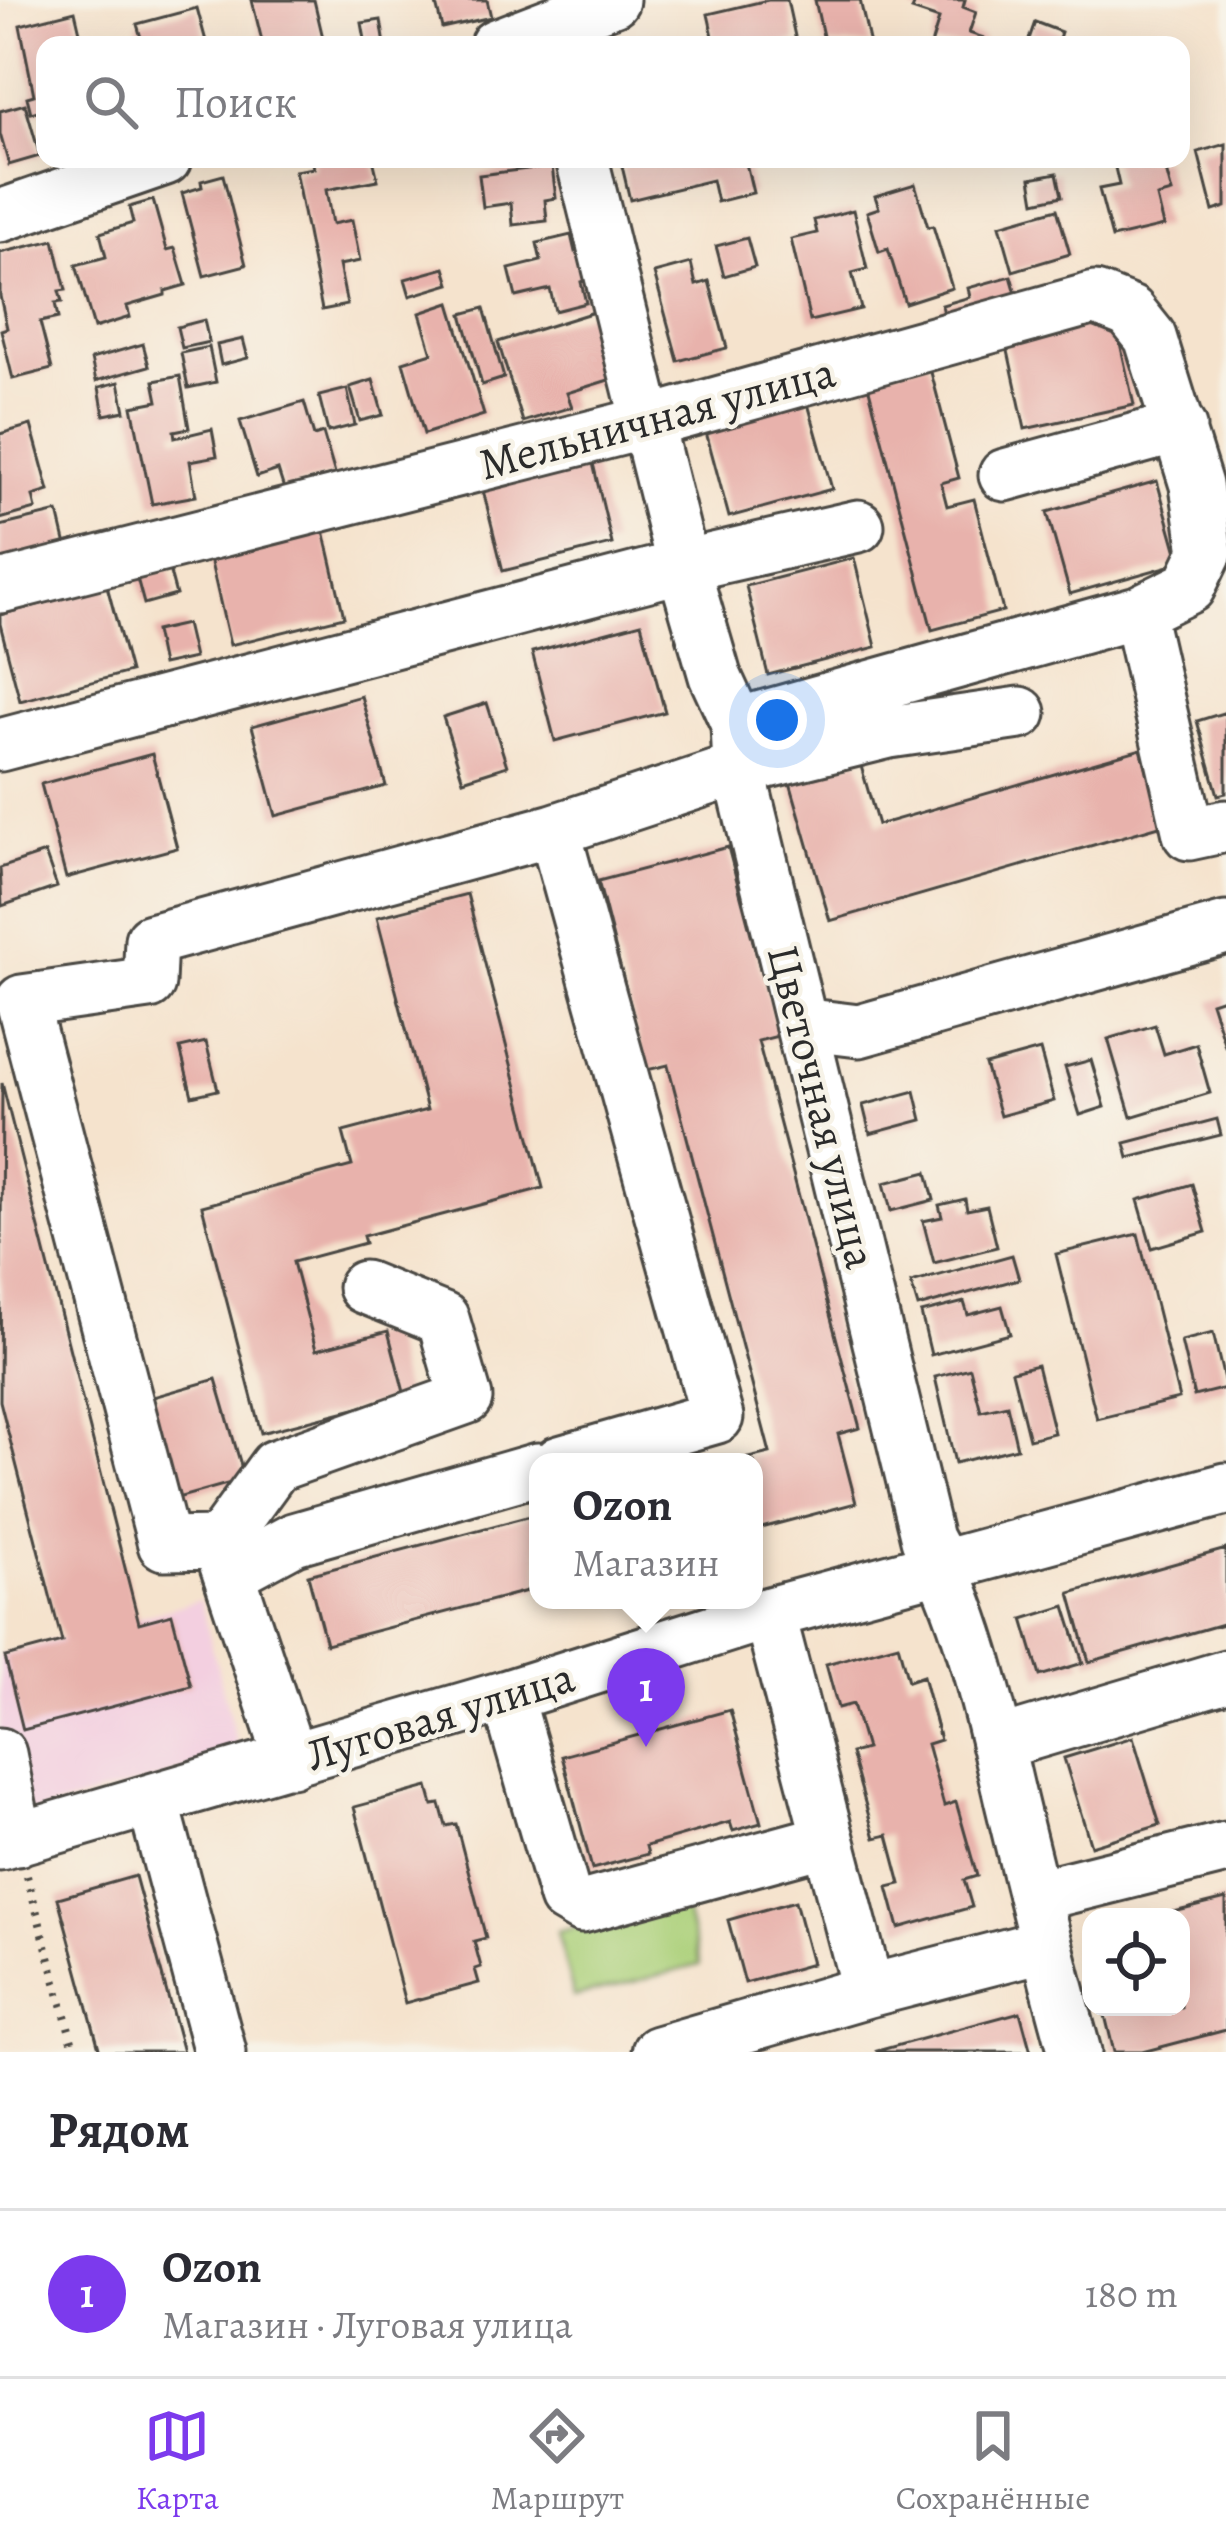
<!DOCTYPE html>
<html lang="ru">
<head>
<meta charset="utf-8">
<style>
	:root { --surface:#fff; --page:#f2f2f3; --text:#2b2b33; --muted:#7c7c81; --line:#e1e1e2; --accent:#7c3aed }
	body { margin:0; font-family:Alegreya,serif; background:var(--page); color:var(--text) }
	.controls { position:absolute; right:36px; bottom:36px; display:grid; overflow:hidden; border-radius:24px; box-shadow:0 12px 48px #0002 }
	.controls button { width:108px; height:108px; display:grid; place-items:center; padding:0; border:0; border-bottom:3px solid var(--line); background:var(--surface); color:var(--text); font:60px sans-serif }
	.you { position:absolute; left:777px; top:720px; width:42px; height:42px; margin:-30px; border:9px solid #fff; border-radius:50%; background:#1a73e8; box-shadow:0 0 0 18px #1a73e833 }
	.badge { display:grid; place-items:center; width:78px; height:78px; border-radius:50%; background:var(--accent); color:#fff; font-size:39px; font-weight:700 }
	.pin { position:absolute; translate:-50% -99px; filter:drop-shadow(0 3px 6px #0008) }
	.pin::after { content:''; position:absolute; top:63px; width:42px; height:36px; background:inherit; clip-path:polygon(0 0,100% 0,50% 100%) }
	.popup { position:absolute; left:529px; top:1453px; width:234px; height:156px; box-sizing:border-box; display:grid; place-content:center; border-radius:24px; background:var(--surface); filter:drop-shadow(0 3px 9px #0005); font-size:39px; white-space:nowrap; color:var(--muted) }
	.popup b { font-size:45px; color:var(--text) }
	.popup::after { content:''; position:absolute; left:50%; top:100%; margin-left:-24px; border:24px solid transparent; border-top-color:var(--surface) }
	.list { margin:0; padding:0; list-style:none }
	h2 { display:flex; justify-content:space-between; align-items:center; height:156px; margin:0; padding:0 48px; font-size:51px }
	h2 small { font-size:39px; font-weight:400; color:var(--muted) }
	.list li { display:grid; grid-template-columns:78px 1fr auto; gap:36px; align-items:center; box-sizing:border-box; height:168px; padding:0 48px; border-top:3px solid var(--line) }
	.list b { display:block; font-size:45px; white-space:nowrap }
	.list p { margin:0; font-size:39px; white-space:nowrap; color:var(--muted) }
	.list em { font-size:39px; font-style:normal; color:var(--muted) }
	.icon { flex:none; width:66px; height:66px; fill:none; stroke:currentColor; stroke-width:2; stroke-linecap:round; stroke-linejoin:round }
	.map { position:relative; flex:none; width:1226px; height:2052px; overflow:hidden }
	.search { position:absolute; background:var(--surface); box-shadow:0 12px 48px #0002; left:36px; right:36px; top:36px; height:132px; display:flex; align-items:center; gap:30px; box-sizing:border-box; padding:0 42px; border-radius:24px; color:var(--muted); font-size:45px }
	.sheet { height:324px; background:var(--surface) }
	nav { display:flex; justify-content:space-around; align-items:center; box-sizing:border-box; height:168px; border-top:3px solid var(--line); background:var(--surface); font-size:33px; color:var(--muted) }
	nav a { display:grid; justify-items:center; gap:6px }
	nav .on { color:var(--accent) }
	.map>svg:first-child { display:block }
</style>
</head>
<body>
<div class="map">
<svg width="1226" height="2052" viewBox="0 0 1226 2052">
	<rect width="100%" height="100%" fill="#f7f3e8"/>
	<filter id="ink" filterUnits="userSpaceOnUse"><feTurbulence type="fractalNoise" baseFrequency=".00833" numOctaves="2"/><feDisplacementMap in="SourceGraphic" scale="24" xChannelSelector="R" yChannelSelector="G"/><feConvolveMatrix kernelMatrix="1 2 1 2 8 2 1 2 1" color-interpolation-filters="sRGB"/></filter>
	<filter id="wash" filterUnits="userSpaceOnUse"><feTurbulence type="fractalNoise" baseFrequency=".004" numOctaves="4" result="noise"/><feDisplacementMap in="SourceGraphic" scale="48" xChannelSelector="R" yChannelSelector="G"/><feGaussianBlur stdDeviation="2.7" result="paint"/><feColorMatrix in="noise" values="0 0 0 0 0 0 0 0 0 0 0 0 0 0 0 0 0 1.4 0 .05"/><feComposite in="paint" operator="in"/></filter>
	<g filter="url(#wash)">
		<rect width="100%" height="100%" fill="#f5e3cd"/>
		<path fill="#f3cfe0" d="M200,1600l40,156 -240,66v-166z"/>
		<path fill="#abd079" stroke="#6b7e52" stroke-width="3" d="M683,1900l17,65 -126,32 -17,-65z"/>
		<g id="blocks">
			<path fill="#e8b2ac" d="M252,0h62l9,38 -9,2 1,5h-52z
				M435,0h52l4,17 -49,11z
				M768,0h19l9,41 -19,4h-62l-7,-31z
				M815,0h45l10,45h-45z
				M916,0h49l-2,7 13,5 -7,21 15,5 -2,7h-51l8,-26 -27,-9z
				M197,8l10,37h-64l-6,-21z
				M75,11l8,34h-38v64l-14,4 -4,-16 7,-2 -14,-70z
				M381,20l4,25h-19l-4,-22z
				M1035,22l26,10 -4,13h-30z
				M25,104l15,52 -31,9 -9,-31v-23z
				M1226,144v63l-13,4 -15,-59z
				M312,159h61l5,21 -52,10 6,34 20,-4 8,41 -21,4 8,40 -25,5 -27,-139 19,-3z
				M651,159h94l8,34 -36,9 -5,-22 -82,20 -8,-34z
				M1113,159h50l9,34 -15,4 7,29 -52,12 -13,-49 20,-4z
				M552,166l4,32 -11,2 2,21 -34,4 -2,-22 -28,4 -4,-32z
				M1057,173l5,23 -27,6 -4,-24z
				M223,175l23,90 -42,11 -22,-83 20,-6 -1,-6z
				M915,184l13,43 5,-1 19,62 -47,15 -17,-54 -9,3 -12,-40 12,-4 -4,-12z
				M153,200l14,50 8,-2 11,37 -21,6v4l-38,11 3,11 -36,11 -18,-63 30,-8 -6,-24 33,-10 -4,-16z
				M1057,209l13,45 -57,17 -13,-46z
				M853,210l14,59 -15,4 9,36 -51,12 -19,-82 26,-6 -3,-13z
				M571,235l4,17 13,-3 7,30 -14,3 5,21 -31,8 -5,-22 -34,8 -7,-28 32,-8 -4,-18z
				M747,238l8,29 -31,9 -8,-30z
				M54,240l12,50 -7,1 3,11 -7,1 3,15 -18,4 12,47 -39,10 -12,-49 6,-2 -7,-32v-43z
				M691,263l5,22 13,-4 18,67 -49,13 -24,-88z
				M445,268l5,16 -40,12 -5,-17z
				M1011,276l9,31 -73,20 -5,-22 28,-8 -2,-9z
				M450,303l34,112 -60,19 -21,-72 29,-9 -12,-40z
				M484,308l20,70 -22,7 -20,-71z
				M594,312l21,66 -48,15 5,14 -49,15 -25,-80z
				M1113,312l21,93 -109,24 -20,-92z
				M204,320l5,22 -27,6 -5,-21z
				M243,339l5,19 -27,7 -4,-20z
				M143,344l6,22 -53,15 -5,-22z
				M209,347l7,35 -28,6 -7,-35z
				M928,361l31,117 -18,5 6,23 27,-7 29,112 -71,19 -66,-252z
				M180,376l9,52 -15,3 1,7 37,-9 5,27 -27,5 6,35 -44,8 -20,-98 26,-5 -4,-20z
				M373,380l10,35 -23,6 -10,-34z
				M119,382l6,29 -21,4 -5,-28z
				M347,389l8,36 -27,7 -9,-36z
				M805,393l27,96 -103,28 -26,-96z
				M304,402l10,34 9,-3 12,41 -51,15 -6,-19 -21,7 -17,-56z
				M31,425l18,66 -16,5 3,13 -36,10v-85z
				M592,459l20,85 -109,27 -21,-85z
				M1157,481l23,82 -110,31 -23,-82z
				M58,512l9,38 -67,16v-40z
				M323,526l21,91 -114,28 -21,-91z
				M854,558l22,89 -108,28 -22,-89z
				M169,569l7,26 -32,9 -7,-26z
				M107,586l23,86 -110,29 -20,-77v-9z
				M641,623l24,89 -110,29 -23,-89z
				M186,624l8,34 -32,7 -7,-34z
				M361,696l25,90 -110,30 -24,-90z
				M487,703l20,63 -44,14 -20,-63z
				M1226,712v81l-8,2 -21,-74z
				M1141,749l22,76 -333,96 -41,-142 70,-20 19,66z
				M152,754l25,94 -111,30 -25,-94z
				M728,847l50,189 -20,5 102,387 -22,6 18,69 -102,27v-68l-14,-2 30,-7 -102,-388 -21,5 -49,-189z
				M45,853l12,34 -55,19 -2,-38z
				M467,894l76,294 -180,48 2,7 -72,19 23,88 72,-19 17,65 -144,37 -59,-227 150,-40 -9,-34 84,-22 -50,-193z
				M1226,997v49h-1l-14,-44z
				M1155,1025l9,29 32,-10 14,49 -79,24 -23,-78z
				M206,1042l12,48 -26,6 -12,-48z
				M1040,1050l14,51 -54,15 -15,-51z
				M1091,1060l14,47 -25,8 -15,-48z
				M2,1083l137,540 33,-9 19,72 -168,44 -18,-73 57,-15 -62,-241z
				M915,1091l7,29 -52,14 -7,-29z
				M1217,1119l4,16 -92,23 -4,-15z
				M927,1172l7,28 -43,11 -7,-28z
				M1192,1184l14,48 -54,16 -14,-48z
				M965,1199l2,11 20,-4 10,41 -63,16 -11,-42 19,-4 -3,-12z
				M1138,1234l41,165 -82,20 -41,-165z
				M1012,1255l7,24 -101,28 -7,-24z
				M964,1302l4,13 34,-9 8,28 -79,21 -10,-42z
				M1213,1333l13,55 -32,8 -13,-55z
				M1037,1365l17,68 -25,6 -17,-68z
				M970,1368l11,43 26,-6 10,43 -62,15 -20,-86z
				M216,1379l29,100 -71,20 -28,-100z
				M538,1514v74l-212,56 -18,-69z
				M1226,1549v74l-137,39 -19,-69z
				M1065,1606l18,57 -43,13 -17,-57z
				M898,1644l10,37 15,-5 17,64 -13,4 17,62 12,-4 21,74 -13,4 8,27 -73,21 -11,-41 13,-3 -13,-49 -13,3 -24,-85 15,-4 -13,-45 -15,4 -12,-44z
				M730,1710l31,113 -28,8 -3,-9 -84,24 2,8 -56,15 -30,-113z
				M1133,1737l27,88 -69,21 -27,-88z
				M428,1787l5,18 7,-1 6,22 10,-2 30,114 -12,3 7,26 -6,2 4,14 -74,20 -51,-196z
				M135,1876l48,176h-83l-42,-154z
				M1226,1899v131l-84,22h-28l-11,-45h78v-90l-19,-2z
				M795,1901l17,63 -67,19 -17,-63z
				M1020,2012l11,40h-153l-1,-1z"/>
		</g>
	</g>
	<g filter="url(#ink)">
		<use href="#blocks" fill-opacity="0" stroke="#494743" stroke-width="3"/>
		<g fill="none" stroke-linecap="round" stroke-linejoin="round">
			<defs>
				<path id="minor" d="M496,45l117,-45
					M582,159l101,407 32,110 22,48 2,45 188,770c43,76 64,178 84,263 20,83 41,167 64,250
					M0,216l165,-57
					M1005,475l175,-48
					M0,587l649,-165 446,-124 35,14 20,25 46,148 10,67 -17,35 -51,25 -401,112
					M1138,612l51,222 37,-8
					M0,745l683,-179 175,-40
					M801,1024l58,7 367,-103
					M560,1462l157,-45 -163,-587 185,-61 150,-37 131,-19
					M219,1543l-55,1 -142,-543 127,-18 2,-43 403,-110
					M219,1543l56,-77 191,-68 -23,-79 -79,-32
					M219,1544l72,217
					M229,1574l65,-35 244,-70
					M769,1613l99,378
					M507,1696l58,201 17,10 245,-67
					M997,1744l229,-68
					M0,1754l17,86
					M153,1801l67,251
					M0,1844l507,-148 262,-83 457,-124
					M1034,1896l192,-48
					M658,2052l210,-61 178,-46"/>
			</defs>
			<use href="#minor" stroke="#494743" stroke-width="57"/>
			<path stroke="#494743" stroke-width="8" stroke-dasharray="3 9" stroke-linecap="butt" d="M27,1876l48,176"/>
			<use href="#minor" stroke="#fff" stroke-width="51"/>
		</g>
	</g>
	<g text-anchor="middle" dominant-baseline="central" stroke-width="9" stroke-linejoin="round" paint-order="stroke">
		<g font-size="45" fill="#2b2b2b" stroke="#f7f3e8">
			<text transform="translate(657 418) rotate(-15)">Мельничная улица</text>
			<text transform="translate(822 1107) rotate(76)">Цветочная улица</text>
			<text transform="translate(440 1716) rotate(-17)">Луговая улица</text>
		</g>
	</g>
</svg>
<div class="controls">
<button><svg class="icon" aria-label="locate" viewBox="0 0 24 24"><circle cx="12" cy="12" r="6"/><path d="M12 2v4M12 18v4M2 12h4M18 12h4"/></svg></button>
</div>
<div class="you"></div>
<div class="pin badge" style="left:646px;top:1747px">1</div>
<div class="popup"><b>Ozon</b>Магазин</div>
<div class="search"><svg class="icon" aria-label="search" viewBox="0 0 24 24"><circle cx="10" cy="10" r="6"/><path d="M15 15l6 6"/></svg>Поиск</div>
</div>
<section class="sheet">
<h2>Рядом<small></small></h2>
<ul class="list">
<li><span class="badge">1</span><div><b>Ozon</b><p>Магазин · Луговая улица</p></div><em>180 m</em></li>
</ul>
</section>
<nav>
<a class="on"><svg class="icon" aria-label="map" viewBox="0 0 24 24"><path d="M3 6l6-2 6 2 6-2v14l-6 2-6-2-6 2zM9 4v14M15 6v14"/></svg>Карта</a>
<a><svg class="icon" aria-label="directions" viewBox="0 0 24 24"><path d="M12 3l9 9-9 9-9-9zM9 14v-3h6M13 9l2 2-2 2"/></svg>Маршрут</a>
<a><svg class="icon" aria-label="saved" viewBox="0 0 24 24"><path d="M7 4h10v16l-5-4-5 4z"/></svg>Сохранённые</a>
</nav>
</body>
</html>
